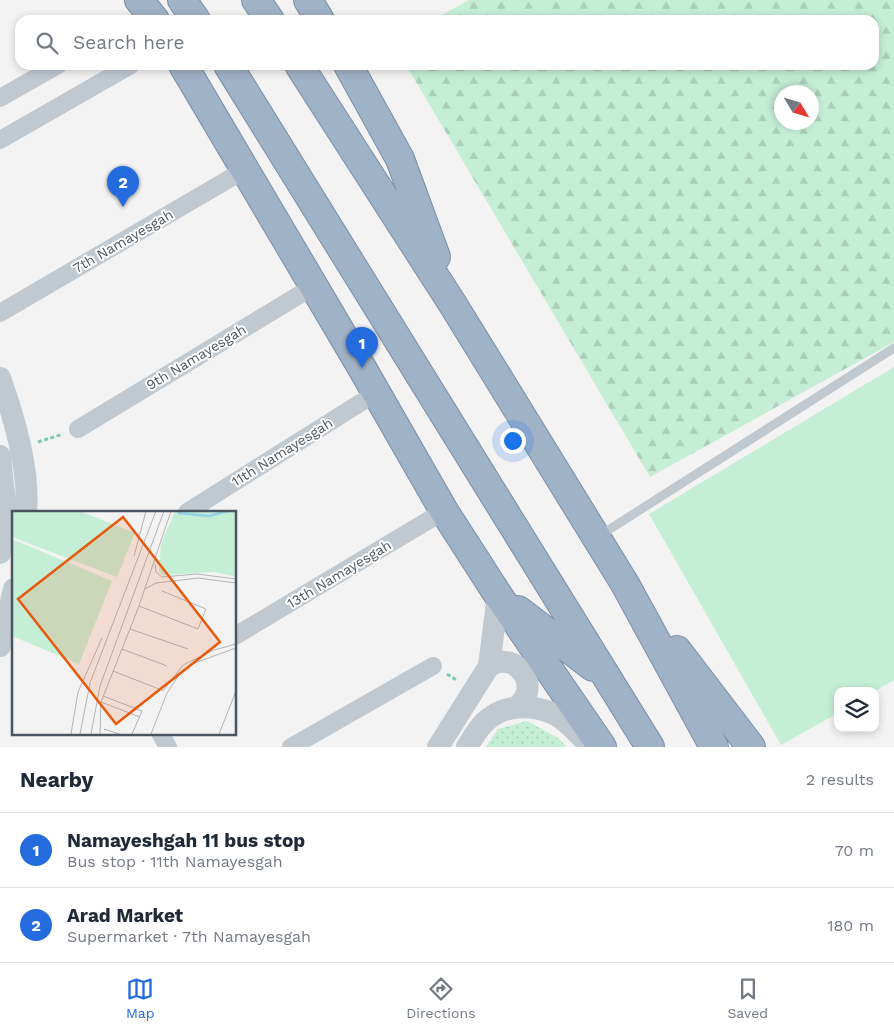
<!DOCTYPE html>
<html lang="en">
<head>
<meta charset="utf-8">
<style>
	:root { --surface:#fff; --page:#f2f2f3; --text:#1f2937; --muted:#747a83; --line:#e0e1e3; --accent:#246cdd }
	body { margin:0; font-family:"Work Sans",sans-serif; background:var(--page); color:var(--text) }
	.controls { position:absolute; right:15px; bottom:15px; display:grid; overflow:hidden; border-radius:10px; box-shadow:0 2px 8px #0003 }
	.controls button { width:45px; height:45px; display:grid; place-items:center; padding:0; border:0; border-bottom:1px solid var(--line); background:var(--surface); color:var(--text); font:25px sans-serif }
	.compass { position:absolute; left:774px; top:85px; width:45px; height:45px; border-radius:50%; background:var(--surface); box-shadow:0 2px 8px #0003; rotate:128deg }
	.you { position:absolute; left:512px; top:440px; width:18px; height:18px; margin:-12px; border:4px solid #fff; border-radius:50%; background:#1a73e8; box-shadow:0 0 0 8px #1a73e833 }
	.badge { display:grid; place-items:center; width:32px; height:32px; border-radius:50%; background:var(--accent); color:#fff; font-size:16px; font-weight:700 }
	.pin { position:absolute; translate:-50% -41px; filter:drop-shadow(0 1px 2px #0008) }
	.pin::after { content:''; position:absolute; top:26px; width:18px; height:15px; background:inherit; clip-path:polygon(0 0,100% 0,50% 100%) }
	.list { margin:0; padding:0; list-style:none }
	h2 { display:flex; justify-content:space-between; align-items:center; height:65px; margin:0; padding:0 20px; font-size:21px }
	h2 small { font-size:16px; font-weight:400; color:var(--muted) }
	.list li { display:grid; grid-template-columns:32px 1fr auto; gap:15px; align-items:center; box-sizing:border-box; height:75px; padding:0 20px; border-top:1px solid var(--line) }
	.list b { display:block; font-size:19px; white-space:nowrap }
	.list p { margin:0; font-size:16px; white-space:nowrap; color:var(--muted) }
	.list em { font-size:16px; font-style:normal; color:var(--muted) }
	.icon { flex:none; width:28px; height:28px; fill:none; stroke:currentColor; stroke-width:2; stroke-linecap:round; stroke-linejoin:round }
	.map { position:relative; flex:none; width:894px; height:747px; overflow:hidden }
	.search { position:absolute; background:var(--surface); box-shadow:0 2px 8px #0003; left:15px; right:15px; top:15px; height:55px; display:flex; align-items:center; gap:12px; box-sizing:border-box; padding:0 18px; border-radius:15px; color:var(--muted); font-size:19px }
	.sheet { height:215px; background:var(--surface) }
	nav { display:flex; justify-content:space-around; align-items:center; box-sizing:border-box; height:70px; border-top:1px solid var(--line); background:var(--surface); font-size:14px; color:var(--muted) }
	nav a { display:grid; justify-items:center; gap:2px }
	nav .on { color:var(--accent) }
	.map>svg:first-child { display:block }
</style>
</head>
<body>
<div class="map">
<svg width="894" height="747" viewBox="0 0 894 747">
	<defs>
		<pattern id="forest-firs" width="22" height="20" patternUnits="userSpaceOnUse" patternTransform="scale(1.25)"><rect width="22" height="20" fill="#c5eed7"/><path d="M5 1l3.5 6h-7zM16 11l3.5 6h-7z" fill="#abcebb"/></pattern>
		<pattern id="park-dots" width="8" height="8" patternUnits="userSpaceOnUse" patternTransform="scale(1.25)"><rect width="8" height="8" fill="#c5eed7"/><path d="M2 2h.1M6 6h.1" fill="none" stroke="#abcebb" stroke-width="1.8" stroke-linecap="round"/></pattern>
	</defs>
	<rect width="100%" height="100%" fill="#f4f3f3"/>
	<path fill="url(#forest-firs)" fill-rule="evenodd" d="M469,0h425v342l-244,135 -244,-412h468v-45h-441zM782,92h30v30h-30z"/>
	<path fill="url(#park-dots)" d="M527,721l31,17 9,9h-81l12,-18z"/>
	<path fill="#c5eed7" d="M894,367v313l-19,11h-37v22l-57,32 -132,-231z"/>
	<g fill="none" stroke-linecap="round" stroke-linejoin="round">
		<defs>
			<path id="trunk" d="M139,0l16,20
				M182,0l14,20
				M256,0l14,20
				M308,0l12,20
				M183,65l179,303 82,143 54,84 104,152
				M228,65l422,682
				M299,65l153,238 173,281 89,163
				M348,65l52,94 36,98
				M518,610l75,57
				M677,650l74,97"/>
		</defs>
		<use href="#trunk" stroke="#788eaa" stroke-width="30"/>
		<path stroke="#7ecba9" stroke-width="3" stroke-dasharray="4 2.5" stroke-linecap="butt" d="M38,442l25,-8
			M447,674l11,7"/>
		<path stroke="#c1c9d0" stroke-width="9" d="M599,536l295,-188"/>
		<path stroke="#c1c9d0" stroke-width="18" d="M0,98l58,-33
			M0,140l131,-75
			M0,313l246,-144
			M78,429l236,-143
			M187,512l189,-119
			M235,636l209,-125
			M160,733l8,14
			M291,747l142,-81"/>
		<path stroke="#c1c9d0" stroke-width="22" d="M0,378c14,39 30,92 26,134
			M0,456l5,47 -5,50
			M0,646l14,-57
			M489,666c3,-1 8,-4 11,-4 18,-3 34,19 25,35 -2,4 -5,7 -8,10
			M438,747l51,-81 9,-71
			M467,747c7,-11 13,-23 24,-30 17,-13 44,-12 63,-3 14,7 26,22 37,33"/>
		<use href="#trunk" stroke="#a0b2c6" stroke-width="28"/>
	</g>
	<g text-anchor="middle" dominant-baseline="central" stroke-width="4" stroke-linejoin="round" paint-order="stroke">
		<g font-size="14" fill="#4b555f" stroke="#fff">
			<text transform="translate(123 241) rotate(-30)">7th Namayesgah</text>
			<text transform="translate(196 357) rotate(-31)">9th Namayesgah</text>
			<text transform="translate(282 452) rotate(-32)">11th Namayesgah</text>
			<text transform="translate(339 574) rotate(-31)">13th Namayesgah</text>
		</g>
	</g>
	<g transform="translate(12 511)">
		<rect width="224" height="224" fill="#f4f3f3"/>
		<path d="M0,28l100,42 -33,83 -67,-28z" fill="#c5eed7"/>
		<path d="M163,0h61v66l-21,-5 -52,3 -4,-3 2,-28z" fill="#c5eed7"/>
		<path d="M0,0h68l55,22 -18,44 -105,-40z" fill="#c5eed7"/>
		<path fill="none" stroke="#94d3e9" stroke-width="2.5" d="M166,2l31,3 19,-5"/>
		<path fill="none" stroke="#b0b4b8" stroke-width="1" d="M122,45l12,-45M143,53l1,8 6,5 35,-3 39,5M133,78l11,-6 42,-5 38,5M127,95l59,23 8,-20 -44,-18M118,118l58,20M110,138l45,17M101,160l51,20M151,180l20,-26 31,-15 22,-6M91,185l39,15 -10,23M89,191l39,15M92,218l15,5M59,223l7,-42 24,-54M68,223l10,-51 66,-172M79,223l9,-48 64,-175M88,223l1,-32 38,-96 32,-95M139,223l16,-41 12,-18 13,-11 44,-16M207,223l17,-43"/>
		<path fill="#e8590c" fill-opacity="0.15" stroke="#e8590c" stroke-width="2.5" d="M111,6l97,125 -104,82 -98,-125z"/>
		<rect width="224" height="224" fill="none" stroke="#4b555f" stroke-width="2.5"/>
	</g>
</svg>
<div class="controls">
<button><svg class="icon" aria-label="layers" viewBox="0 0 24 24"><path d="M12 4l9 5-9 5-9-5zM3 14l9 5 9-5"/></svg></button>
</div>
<svg class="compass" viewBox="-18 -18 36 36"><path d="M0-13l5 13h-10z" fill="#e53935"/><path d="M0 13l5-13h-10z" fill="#747a83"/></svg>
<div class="you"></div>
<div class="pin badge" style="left:362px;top:368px">1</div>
<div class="pin badge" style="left:123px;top:207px">2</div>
<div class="search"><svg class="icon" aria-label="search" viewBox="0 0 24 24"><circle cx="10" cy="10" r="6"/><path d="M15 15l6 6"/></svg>Search here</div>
</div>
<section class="sheet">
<h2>Nearby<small>2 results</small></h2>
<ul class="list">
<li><span class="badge">1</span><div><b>Namayeshgah 11 bus stop</b><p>Bus stop · 11th Namayesgah</p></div><em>70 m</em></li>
<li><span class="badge">2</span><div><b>Arad Market</b><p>Supermarket · 7th Namayesgah</p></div><em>180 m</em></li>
</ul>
</section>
<nav>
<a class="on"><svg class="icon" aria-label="map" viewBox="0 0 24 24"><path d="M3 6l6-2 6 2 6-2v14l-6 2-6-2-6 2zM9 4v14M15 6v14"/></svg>Map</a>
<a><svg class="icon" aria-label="directions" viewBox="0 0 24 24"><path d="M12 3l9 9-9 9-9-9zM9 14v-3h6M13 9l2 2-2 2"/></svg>Directions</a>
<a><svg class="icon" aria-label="saved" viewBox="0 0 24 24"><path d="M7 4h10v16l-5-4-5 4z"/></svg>Saved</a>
</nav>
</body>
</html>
